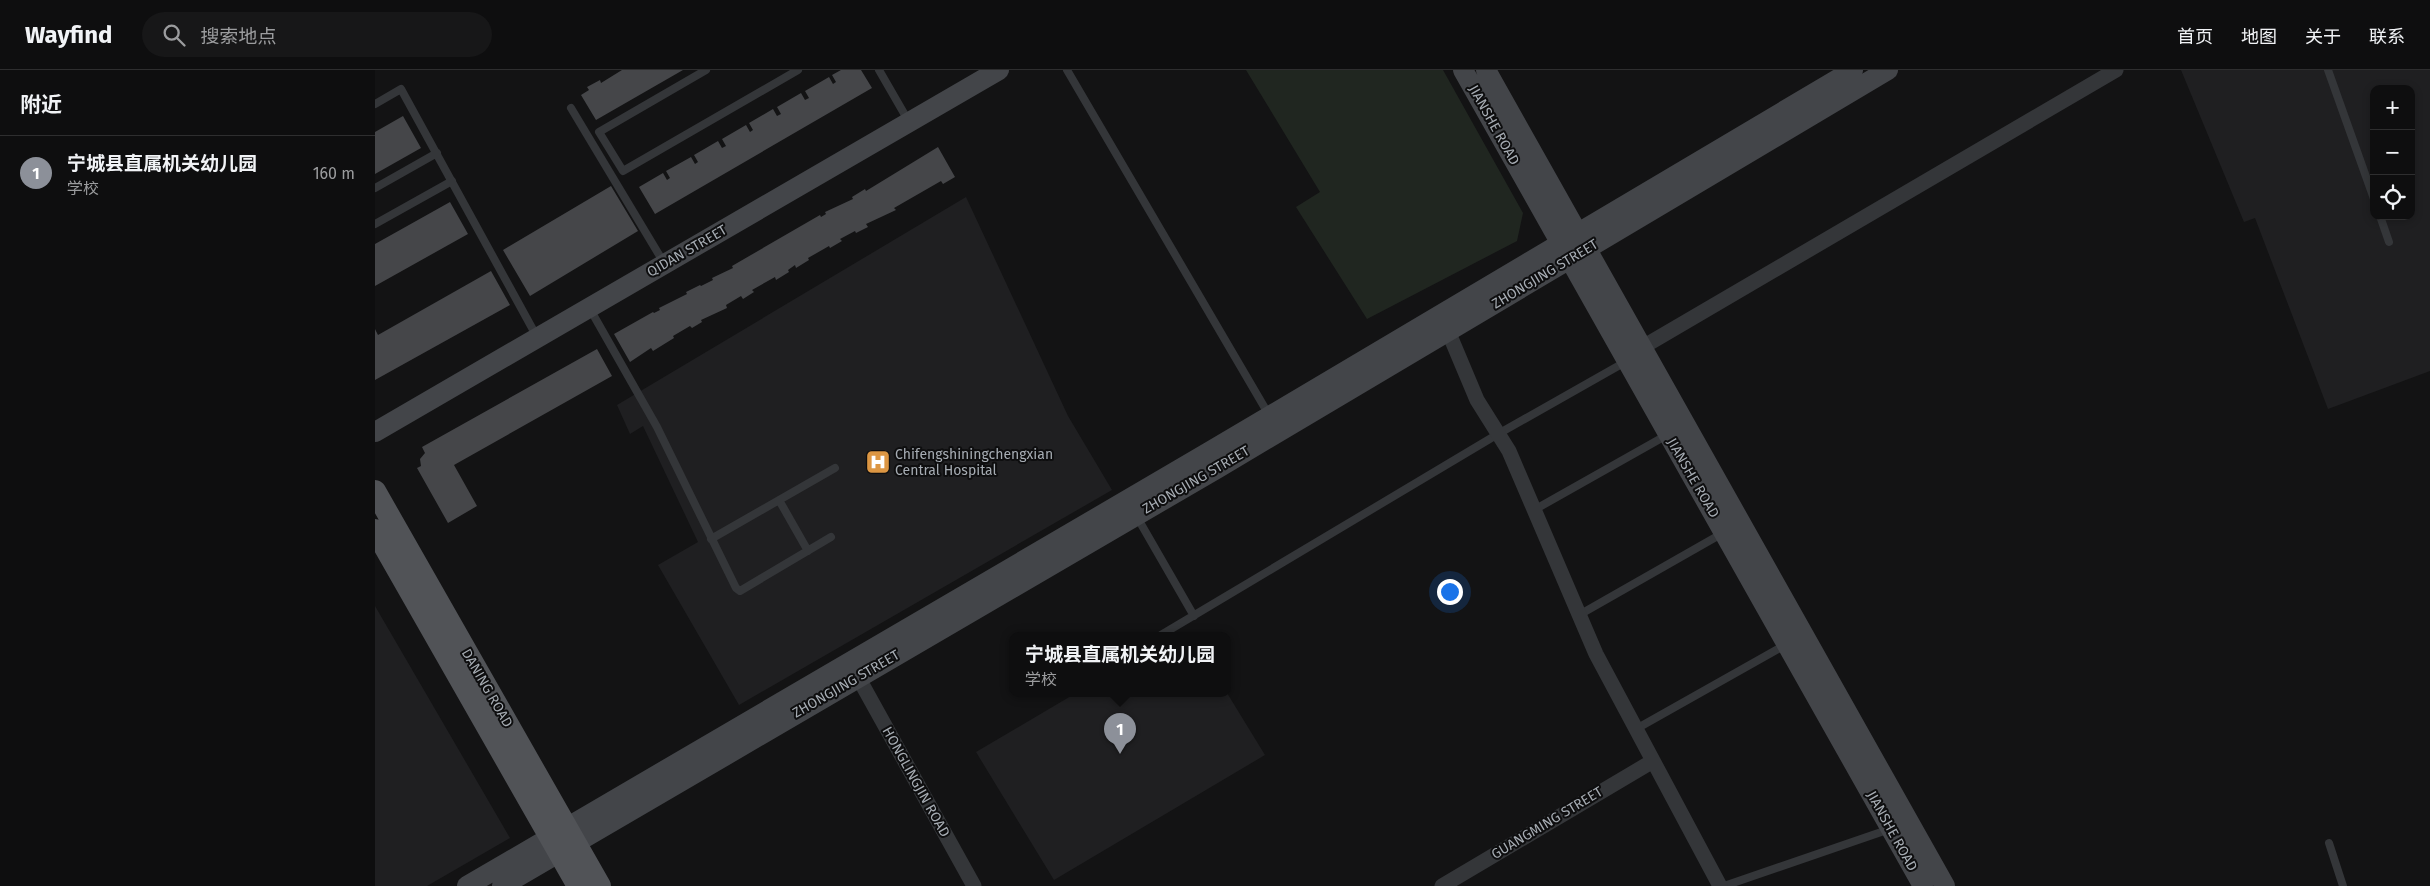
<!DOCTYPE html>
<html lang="zh">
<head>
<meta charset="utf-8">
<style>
	:root { --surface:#0e0e0f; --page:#171718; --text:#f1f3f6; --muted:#9b9c9e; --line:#2e2e2f; --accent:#8c9099 }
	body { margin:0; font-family:"Fira Sans","Noto Sans SC",sans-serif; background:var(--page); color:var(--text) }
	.controls { position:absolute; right:15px; top:15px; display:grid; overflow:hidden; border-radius:10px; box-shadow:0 2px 8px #0003 }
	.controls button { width:45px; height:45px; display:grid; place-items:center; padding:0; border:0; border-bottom:1px solid var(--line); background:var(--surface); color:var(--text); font:25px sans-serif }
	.you { position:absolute; left:1074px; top:521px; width:18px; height:18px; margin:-12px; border:4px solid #fff; border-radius:50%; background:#1a73e8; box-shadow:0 0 0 8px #1a73e833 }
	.badge { display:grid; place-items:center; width:32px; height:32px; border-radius:50%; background:var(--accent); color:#fff; font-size:16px; font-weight:700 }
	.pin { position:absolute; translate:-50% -41px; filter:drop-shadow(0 1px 2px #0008) }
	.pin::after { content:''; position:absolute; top:26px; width:18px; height:15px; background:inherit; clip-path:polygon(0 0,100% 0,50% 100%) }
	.popup { position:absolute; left:634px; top:562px; width:222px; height:65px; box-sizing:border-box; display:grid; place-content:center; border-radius:10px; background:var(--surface); filter:drop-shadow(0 1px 4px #0005); font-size:16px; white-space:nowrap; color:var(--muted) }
	.popup b { font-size:19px; color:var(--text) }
	.popup::after { content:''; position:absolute; left:50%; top:100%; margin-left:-10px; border:10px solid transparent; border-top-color:var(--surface) }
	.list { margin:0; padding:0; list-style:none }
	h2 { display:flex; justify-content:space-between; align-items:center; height:65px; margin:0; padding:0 20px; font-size:21px }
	h2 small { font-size:16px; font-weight:400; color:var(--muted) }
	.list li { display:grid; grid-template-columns:32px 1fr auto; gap:15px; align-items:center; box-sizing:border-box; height:75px; padding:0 20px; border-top:1px solid var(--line) }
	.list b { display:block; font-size:19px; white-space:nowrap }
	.list p { margin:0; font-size:16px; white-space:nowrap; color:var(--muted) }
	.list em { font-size:16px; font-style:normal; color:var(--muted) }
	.icon { flex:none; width:28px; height:28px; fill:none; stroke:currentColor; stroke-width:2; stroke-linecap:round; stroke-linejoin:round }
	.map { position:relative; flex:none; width:2055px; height:816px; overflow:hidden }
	header { display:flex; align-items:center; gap:30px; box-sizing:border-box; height:70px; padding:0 25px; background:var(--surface); border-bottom:1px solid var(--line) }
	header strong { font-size:24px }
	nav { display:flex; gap:28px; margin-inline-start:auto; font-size:18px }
	.search { width:350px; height:45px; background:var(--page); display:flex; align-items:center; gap:12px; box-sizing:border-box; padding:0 18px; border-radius:28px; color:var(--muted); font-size:19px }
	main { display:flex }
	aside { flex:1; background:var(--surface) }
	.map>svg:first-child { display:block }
</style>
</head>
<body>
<header>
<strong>Wayfind</strong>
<div class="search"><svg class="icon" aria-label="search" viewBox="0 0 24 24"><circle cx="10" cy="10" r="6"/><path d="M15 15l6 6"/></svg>搜索地点</div>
<nav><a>首页</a><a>地图</a><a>关于</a><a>联系</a></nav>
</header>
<main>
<aside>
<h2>附近<small></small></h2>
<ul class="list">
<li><span class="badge">1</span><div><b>宁城县直属机关幼儿园</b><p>学校</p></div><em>160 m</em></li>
</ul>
</aside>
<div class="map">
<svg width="2055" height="816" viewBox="0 0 2055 816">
	<rect width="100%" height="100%" fill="#131314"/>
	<path fill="#1f1f21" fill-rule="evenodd" d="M1806,0h249v301l-102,38 -73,-191 -11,4zM1999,19h37v127h-37z
		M591,127l102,219 44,74 -373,215 -81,-140 40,-23 -55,-116 -13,8 -13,-29z
		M0,536l135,232 -83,48h-52z
		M701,623h151l38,62 -211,125 -78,-128z"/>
	<path fill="#202620" d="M871,0h197l80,143 -6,28 -150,78 -71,-112 24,-15z"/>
	<path fill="#454649" d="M247,0h61l-87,50 -15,-25 8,-5 -2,-3 13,-7 1,3z
		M466,0h20l11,18 -217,126 -16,-27 24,-14 4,7 3,-2 -4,-7 25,-14 4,7 3,-2 -4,-7 24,-14 4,7 4,-2 -4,-7 24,-14 4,7 3,-2 -4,-7 24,-14 4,7 4,-2 -4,-7 24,-14 4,7 4,-2 -4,-7 24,-14 4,7 3,-2 -4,-7z
		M28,46l18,32 -46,26v-42z
		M563,77l17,30 -12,7 -2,-3 -47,27 2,2 -30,14 2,3 -12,6 -1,-2 -15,8 2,2 -12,7 -1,-2 -21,12 1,2 -13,8 -1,-3 -7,5 1,2 -13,8 -1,-3 -23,13 2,2 -11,7 -2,-3 -15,9 1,3 -26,12 1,2 -10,6 -2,-2 -17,10 1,2 -21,13 -2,-3 -21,14 -16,-28 39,-22 1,1 6,-3 -1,-2 28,-14 -1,-2 14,-7 1,1 12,-6 -1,-2 21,-10 -1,-2 88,-51 1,2 5,-3 -1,-2 28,-13 -1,-2 13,-8 1,2z
		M236,116l27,45 -108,65 -27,-46z
		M75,132l18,32 -93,52v-42z
		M116,201l19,34 -135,75v-51l3,6z
		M222,279l15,27 -158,89 23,41 -29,17 -31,-55 4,-2 -1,-7 5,-6 -3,-6z"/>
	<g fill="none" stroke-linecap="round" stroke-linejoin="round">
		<path stroke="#343639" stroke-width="8" d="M331,0l-107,62 24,39 175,-101
			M504,0l30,52
			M692,0l202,345
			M1953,0l46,129
			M0,34l26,-15 136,248
			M196,38l93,155
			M0,118l62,-35
			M2005,146l9,26
			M0,154l77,-43
			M215,239l67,118 79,161 4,3 91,-54
			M404,430l29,51
			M1159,440l133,-75
			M762,447l57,99
			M336,469l124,-71
			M1204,545l144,-82
			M786,565l337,-201 129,-73
			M1261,659l151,-85
			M1954,773l14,43
			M1349,816l166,-57"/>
		<path stroke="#343639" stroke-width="15" d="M1073,261l29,69 32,51 87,203 124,232
			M1266,278l475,-278
			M483,607l116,209
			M1067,816l211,-125"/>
		<path stroke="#434549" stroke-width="20" d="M1088,0l460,816
			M1111,0l459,816
			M0,362l624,-362
			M92,816l742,-434 644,-382
			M127,816l716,-418 670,-398"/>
		<path stroke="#515357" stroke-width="22" d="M0,421l225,395
			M0,460l203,356"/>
	</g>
	<defs>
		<symbol id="hospital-square" viewBox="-11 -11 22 22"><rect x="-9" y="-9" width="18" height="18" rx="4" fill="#dc9643" stroke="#0e0e0f"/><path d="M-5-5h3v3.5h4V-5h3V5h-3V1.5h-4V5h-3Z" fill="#fff"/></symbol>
	</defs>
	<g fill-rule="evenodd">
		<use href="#hospital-square" x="489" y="378" width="28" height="28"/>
	</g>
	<g text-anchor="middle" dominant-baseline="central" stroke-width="4" stroke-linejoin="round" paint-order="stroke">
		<g font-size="14" fill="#a6acb3" stroke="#0e0e0f">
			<text transform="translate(1119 55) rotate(61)">JIANSHE ROAD</text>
			<text transform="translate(312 181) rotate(-30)">QIDAN STREET</text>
			<text transform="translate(1170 204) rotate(-31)">ZHONGJING STREET</text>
			<text transform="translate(1318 408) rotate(60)">JIANSHE ROAD</text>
			<text transform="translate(821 410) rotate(-30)">ZHONGJING STREET</text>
			<text transform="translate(471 614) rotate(-30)">ZHONGJING STREET</text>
			<text transform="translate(112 618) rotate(60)">DANING ROAD</text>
			<text transform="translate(541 712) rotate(61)">HONGLINGJIN ROAD</text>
			<text transform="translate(1172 753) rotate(-31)">GUANGMING STREET</text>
			<text transform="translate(1517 761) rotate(61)">JIANSHE ROAD</text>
		</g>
		<g font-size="14" fill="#a6acb3" stroke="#0e0e0f" text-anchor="start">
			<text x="520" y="384">Chifengshiningchengxian<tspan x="520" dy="16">Central Hospital</tspan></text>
		</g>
	</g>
</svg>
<div class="controls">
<button>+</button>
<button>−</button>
<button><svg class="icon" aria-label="locate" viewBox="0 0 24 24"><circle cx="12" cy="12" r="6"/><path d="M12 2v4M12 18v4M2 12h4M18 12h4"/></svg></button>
</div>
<div class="you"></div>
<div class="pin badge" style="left:745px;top:684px">1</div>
<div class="popup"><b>宁城县直属机关幼儿园</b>学校</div>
</div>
</main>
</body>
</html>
